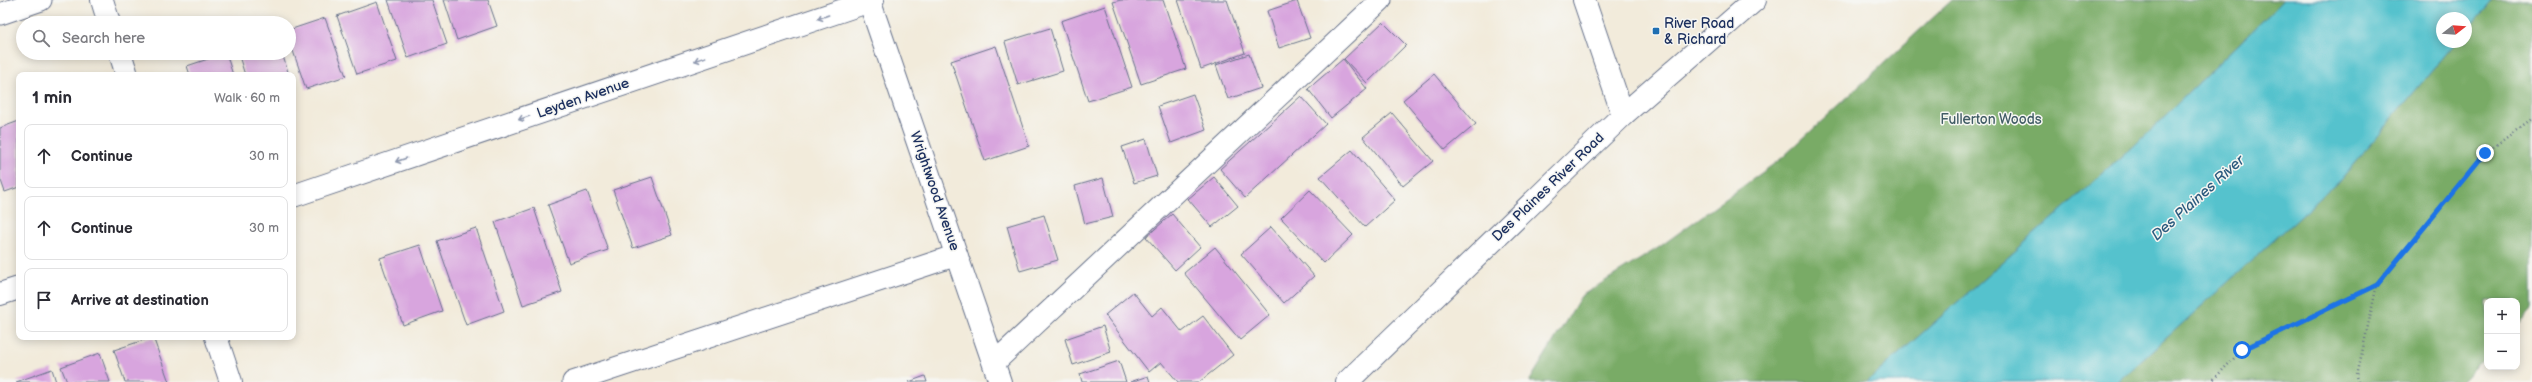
<!DOCTYPE html>
<html lang="en">
<head>
<meta charset="utf-8">
<style>
	:root { --surface:#fff; --page:#f2f2f3; --text:#2b2b33; --muted:#7c7c81; --line:#e1e1e2 }
	body { margin:0; font-family:"Balsamiq Sans",sans-serif; background:var(--page); color:var(--text) }
	.controls { position:absolute; right:12px; bottom:12px; display:grid; overflow:hidden; border-radius:8px; box-shadow:0 2px 10px #0003 }
	.controls button { width:36px; height:36px; display:grid; place-items:center; padding:0; border:0; border-bottom:1px solid var(--line); background:var(--surface); color:var(--text); font:20px sans-serif }
	.compass { position:absolute; left:2436px; top:12px; width:36px; height:36px; border-radius:50%; background:var(--surface); box-shadow:0 2px 10px #0003; rotate:73deg }
	.stop { position:absolute; width:12px; height:12px; margin:-9px; border:3px solid #1a73e8; border-radius:50%; background:#fff }
	.stop.end { background:#1a73e8; border-color:#fff; box-shadow:0 1px 4px #0008 }
	.list { margin:0; padding:0; list-style:none }
	h2 { display:flex; justify-content:space-between; align-items:center; height:52px; margin:0; padding:0 16px; font-size:17px }
	h2 small { font-size:13px; font-weight:400; color:var(--muted) }
	.list li { display:grid; grid-template-columns:26px 1fr auto; gap:12px; align-items:center; box-sizing:border-box; height:64px; margin:0 8px 8px; padding:0 8px; border:1px solid var(--line); border-radius:8px }
	.list b { display:block; font-size:15px; white-space:nowrap }
	.list em { font-size:13px; font-style:normal; color:var(--muted) }
	.icon { flex:none; width:22px; height:22px; fill:none; stroke:currentColor; stroke-width:2; stroke-linecap:round; stroke-linejoin:round }
	.map { position:relative; flex:none; width:2532px; height:382px; overflow:hidden }
	.search { position:absolute; background:var(--surface); box-shadow:0 2px 10px #0003; left:16px; top:16px; width:280px; height:44px; display:flex; align-items:center; gap:10px; box-sizing:border-box; padding:0 14px; border-radius:22px; color:var(--muted); font-size:15px }
	.panel { position:absolute; background:var(--surface); box-shadow:0 2px 10px #0003; left:16px; top:72px; width:280px; height:268px; border-radius:8px }
	.map>svg:first-child { display:block }
</style>
</head>
<body>
<div class="map">
<svg width="2532" height="382" viewBox="0 0 2532 382">
	<rect width="100%" height="100%" fill="#f6f6f2"/>
	<filter id="ink" filterUnits="userSpaceOnUse"><feTurbulence type="fractalNoise" baseFrequency=".025" numOctaves="2"/><feDisplacementMap in="SourceGraphic" scale="8" xChannelSelector="R" yChannelSelector="G"/><feConvolveMatrix kernelMatrix="1 2 1 2 8 2 1 2 1" color-interpolation-filters="sRGB"/></filter>
	<filter id="wash" filterUnits="userSpaceOnUse"><feTurbulence type="fractalNoise" baseFrequency=".012" numOctaves="4" result="noise"/><feDisplacementMap in="SourceGraphic" scale="16" xChannelSelector="R" yChannelSelector="G"/><feGaussianBlur stdDeviation="0.9" result="paint"/><feColorMatrix in="noise" values="0 0 0 0 0 0 0 0 0 0 0 0 0 0 0 0 0 1.4 0 .05"/><feComposite in="paint" operator="in"/></filter>
	<g filter="url(#wash)">
		<rect width="100%" height="100%" fill="#f2ebdb"/>
		<path fill="#79ab66" stroke="#4a6d62" d="M1952,0h332l-151,147 -266,235h-338l52,-86 77,-48 124,-90z
			M2492,0h40v309l-15,16v-24h-30v54l-27,27h-342l223,-203 115,-137h10v-11z"/>
		<path fill="#55c2cd" stroke="#387896" d="M2284,0h208l-26,31v-13h-24v24h14l-115,137 -223,203h-251l266,-235z"/>
		<g id="blocks">
			<path fill="#d8a5de" d="M388,0h44l15,44 -39,14z
				M444,0h44l9,26 -40,14z
				M1121,0h42l23,69 -45,15 -28,-82z
				M1178,0h49l18,53 -44,16z
				M1297,1l13,37 -31,10 -12,-37z
				M377,2l20,59 -40,13 -20,-58z
				M1105,6l27,81 -44,14 -27,-80z
				M325,18l21,58 -40,13 -17,-50v-9z
				M1383,22l23,23 -39,38 -23,-24z
				M1050,28l13,43 -45,14 -13,-43z
				M996,46l33,100 -44,15 -34,-100z
				M226,53l7,22h-43l-3,-9z
				M238,53h44l7,22h-44z
				M1249,54l12,34 -33,11 -12,-34z
				M1343,59l24,30 -36,29 -23,-29z
				M1434,74l42,50 -31,26 -42,-50z
				M1193,94l13,36 -35,13 -13,-37z
				M1301,96l25,28 -81,74 -25,-29z
				M1392,113l41,48 -30,25 -40,-49z
				M19,121v66l-14,5 -5,-14v-50z
				M1146,139l11,37 -23,7 -12,-36z
				M1352,150l43,50 -30,27 -45,-50z
				M652,177l20,58 -39,13 -20,-58z
				M1214,177l24,29 -26,21 -24,-28z
				M1103,178l10,39 -28,7 -10,-38z
				M1310,190l43,45 -29,28 -43,-45z
				M587,191l21,59 -39,13 -21,-58z
				M534,208l28,84 -39,13 -28,-83z
				M1172,214l28,33 -25,23 -29,-33z
				M1044,215l14,45 -38,11 -13,-45z
				M1271,227l43,49 -30,27 -43,-49z
				M476,228l28,83 -38,14 -29,-84z
				M420,245l22,66 -39,14 -23,-67z
				M1215,247l55,68 -30,25 -56,-67z
				M1133,292l19,24 10,-9 20,25 21,-16 30,39 -34,27h-21l-17,-20 -12,10 -44,-57z
				M1103,326l8,26 -38,13 -8,-26z
				M153,337l16,45h-44l-11,-32z
				M100,353l10,29h-43l-6,-15z
				M1119,361l7,21h-44l-2,-8z
				M52,369l4,13h-40z
				M925,376l2,6h-18z
				M1148,376l2,6h-20z"/>
		</g>
	</g>
	<g filter="url(#ink)">
		<use href="#blocks" fill-opacity="0" stroke="#66718a" stroke-width="1"/>
		<g fill="none" stroke-linecap="round" stroke-linejoin="round">
			<defs>
				<path id="service" d="M0,14l41,-14
					M994,363l387,-363
					M573,382l384,-127"/>
				<path id="minor" d="M102,0l7,23
					M869,0l131,382
					M1584,0l39,115
					M120,53l7,22
					M293,196l580,-196
					M0,294l19,-6
					M216,337l15,45"/>
				<path id="secondary" d="M1347,382l276,-267 132,-115"/>
			</defs>
			<use href="#service" stroke="#66718a" stroke-width="23"/>
			<use href="#minor" stroke="#66718a" stroke-width="24"/>
			<use href="#secondary" stroke="#66718a" stroke-width="24"/>
			<path stroke="#66718a" stroke-width="2.5" stroke-dasharray="1 3" stroke-linecap="butt" d="M2211,382l31,-32 135,-65
				M2358,382l-1,-7 20,-90 108,-132 47,-34"/>
			<use href="#service" stroke="#fff" stroke-width="21"/>
			<use href="#minor" stroke="#fff" stroke-width="22"/>
			<use href="#secondary" stroke="#fff" stroke-width="22"/>
		</g>
		<defs><path id="oneway-shaft" d="M-6 0H5M1.5-3L5.5 0L1.5 3" fill="none" stroke-width="1.6" stroke-linecap="round" stroke-linejoin="round"/></defs>
		<g stroke="#8d97ae">
			<use href="#oneway-shaft" transform="translate(823 17) rotate(161)"/>
			<use href="#oneway-shaft" transform="translate(700 59) rotate(161)"/>
			<use href="#oneway-shaft" transform="translate(524 118) rotate(161)"/>
			<use href="#oneway-shaft" transform="translate(401 160) rotate(161)"/>
		</g>
	</g>
	<g fill="none" stroke-linecap="round" stroke-linejoin="round" filter="url(#ink)">
		<path stroke="#1a73e8" stroke-width="5" d="M2242,350l135,-65 108,-132"/>
	</g>
	<rect fill="#1f6fb2" stroke="#f6f6f2" stroke-width="1.5" x="1652" y="27" width="8" height="8" rx="2"/>
	<g text-anchor="middle" dominant-baseline="central" stroke-width="3" stroke-linejoin="round" paint-order="stroke">
		<g font-size="14" fill="#1b2f5e" stroke="#f6f6f2" text-anchor="start">
			<text x="1664" y="23">River Road<tspan x="1664" dy="16">&amp; Richard</tspan></text>
		</g>
		<g font-size="14" fill="#1b2f5e" stroke="#f6f6f2">
			<text transform="translate(583 98) rotate(-19)">Leyden Avenue</text>
			<text transform="translate(1548 187) rotate(-44)">Des Plaines River Road</text>
			<text transform="translate(935 191) rotate(71)">Wrightwood Avenue</text>
		</g>
		<g font-size="14" fill="#405c65" stroke="#f6f6f2">
			<text x="1991" y="119">Fullerton Woods</text>
		</g>
		<g font-size="15" font-style="italic" fill="#2c5b7f" stroke="#f6f6f2">
			<text transform="translate(2198 198) rotate(-42)">Des Plaines River</text>
		</g>
	</g>
</svg>
<div class="controls">
<button>+</button>
<button>−</button>
</div>
<svg class="compass" viewBox="-18 -18 36 36"><path d="M0-13l5 13h-10z" fill="#e53935"/><path d="M0 13l5-13h-10z" fill="#7c7c81"/></svg>
<div class="stop" style="left:2242px;top:350px"></div>
<div class="stop end" style="left:2485px;top:153px"></div>
<div class="search"><svg class="icon" aria-label="search" viewBox="0 0 24 24"><circle cx="10" cy="10" r="6"/><path d="M15 15l6 6"/></svg>Search here</div>
<section class="panel">
<h2>1 min<small>Walk · 60 m</small></h2>
<ul class="list">
<li><svg class="icon" aria-label="ahead" viewBox="0 0 24 24"><path d="M12 20V5M6 11l6-6 6 6"/></svg><div><b>Continue</b></div><em>30 m</em></li>
<li><svg class="icon" aria-label="ahead" viewBox="0 0 24 24"><path d="M12 20V5M6 11l6-6 6 6"/></svg><div><b>Continue</b></div><em>30 m</em></li>
<li><svg class="icon" aria-label="arrive" viewBox="0 0 24 24"><path d="M6 21V4h12l-3 4 3 4H6"/></svg><div><b>Arrive at destination</b></div></li>
</ul>
</section>
</div>
</body>
</html>
